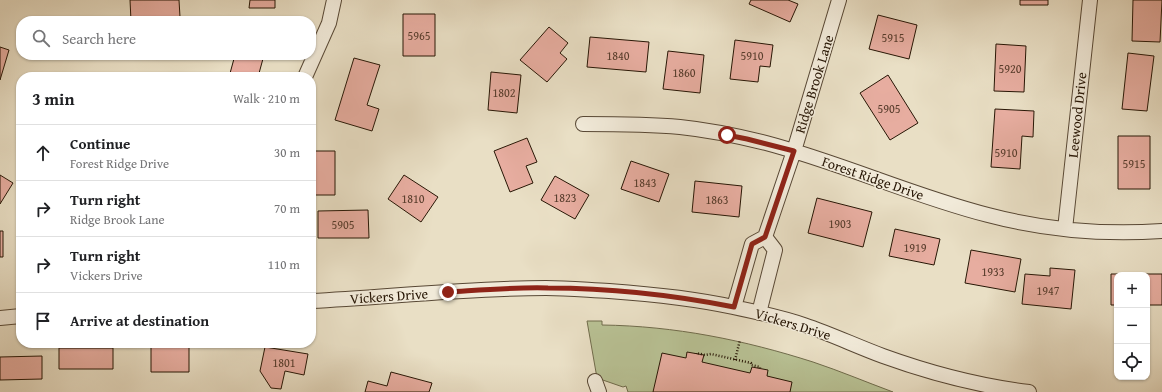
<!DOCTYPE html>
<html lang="en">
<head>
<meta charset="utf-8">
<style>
	:root { --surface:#fff; --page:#f6f6f6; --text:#202124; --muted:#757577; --line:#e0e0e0 }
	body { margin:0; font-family:"Gentium Book Plus",serif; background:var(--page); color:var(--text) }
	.controls { position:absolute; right:12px; bottom:12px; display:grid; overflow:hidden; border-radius:8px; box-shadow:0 1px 3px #0004 }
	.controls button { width:36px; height:36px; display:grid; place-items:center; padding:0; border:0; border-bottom:1px solid var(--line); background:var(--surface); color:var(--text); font:20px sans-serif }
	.stop { position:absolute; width:12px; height:12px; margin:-9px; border:3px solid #8f2418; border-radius:50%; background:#fff }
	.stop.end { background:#8f2418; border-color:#fff; box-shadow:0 1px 4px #0008 }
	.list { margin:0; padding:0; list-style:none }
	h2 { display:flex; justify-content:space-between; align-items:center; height:52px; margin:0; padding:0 16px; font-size:17px }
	h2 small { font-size:13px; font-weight:400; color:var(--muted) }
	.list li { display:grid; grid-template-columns:26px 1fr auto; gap:12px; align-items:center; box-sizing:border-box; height:56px; padding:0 16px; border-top:1px solid var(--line) }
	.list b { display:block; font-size:15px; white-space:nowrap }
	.list p { margin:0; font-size:13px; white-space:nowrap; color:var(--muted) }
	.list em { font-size:13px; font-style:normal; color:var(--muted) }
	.icon { flex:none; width:22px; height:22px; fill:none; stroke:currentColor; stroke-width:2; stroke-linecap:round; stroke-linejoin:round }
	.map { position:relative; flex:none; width:1162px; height:392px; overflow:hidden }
	.search { position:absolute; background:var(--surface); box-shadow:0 1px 3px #0004; left:16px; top:16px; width:300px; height:44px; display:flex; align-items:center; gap:10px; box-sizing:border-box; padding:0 14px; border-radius:16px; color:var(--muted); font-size:15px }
	.panel { position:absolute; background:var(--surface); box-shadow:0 1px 3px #0004; left:16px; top:72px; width:300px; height:276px; border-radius:16px }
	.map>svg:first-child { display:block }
</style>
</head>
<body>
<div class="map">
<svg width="1162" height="392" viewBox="0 0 1162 392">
	<rect width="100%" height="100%" fill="#e9dfc5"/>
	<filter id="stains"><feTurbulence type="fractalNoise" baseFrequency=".005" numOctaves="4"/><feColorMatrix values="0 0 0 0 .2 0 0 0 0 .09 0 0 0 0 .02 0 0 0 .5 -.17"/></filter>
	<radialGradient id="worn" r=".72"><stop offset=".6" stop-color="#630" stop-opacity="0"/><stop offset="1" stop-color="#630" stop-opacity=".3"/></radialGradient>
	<path fill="#b8c194" stroke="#706c4c" d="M587,321h15v4c73,1 142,15 211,37 27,9 53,20 80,30h-265l-2,-6 -3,1 -26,-9z"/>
	<path fill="#e7ada0" stroke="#271605" d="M130,0h49l1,17 -19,1v3h-30z
		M250,0h25v8h-26z
		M751,0h37l10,4 -8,18 -41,-18z
		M1020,0h28v5h-28z
		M1133,0h29l-2,42 -28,-1z
		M403,14h32v42h-32z
		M878,15l39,10 -8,34 -40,-10z
		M549,27l19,16 -8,10 7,6 -20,23 -27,-22z
		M590,37l59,5 -3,30 -59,-5z
		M735,40l38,5 -3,22 -10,-1 -2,16 -28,-3z
		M996,44l30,2 -2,46 -30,-1z
		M0,47l9,3 -9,30z
		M668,51l36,4 -4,38 -37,-4z
		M1128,53l26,3 -7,55 -25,-2z
		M235,55h29l-6,22h-29z
		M354,58l26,7 -13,40 12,4 -7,22 -37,-11z
		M491,72l30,3 -4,38 -29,-3z
		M888,75l30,48 -28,17 -30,-47z
		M995,109l39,2 -1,26 -11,-1 -2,33 -29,-2z
		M1118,136h32v53h-32z
		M527,138l10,24 -11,4 7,17 -23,9 -16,-41z
		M311,151h24v44h-24z
		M631,161l38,13 -10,28 -38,-13z
		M0,175l13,8 -13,21z
		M404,175l34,22 -17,25 -33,-23z
		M555,176l34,19 -14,24 -34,-19z
		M695,181l47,5 -3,31 -47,-5z
		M817,198l55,14 -9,35 -55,-14z
		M368,210l1,28h-51v-27z
		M895,229l45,10 -6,26 -45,-9z
		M0,231h3v26h-3z
		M971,250l50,9 -6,33 -50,-9z
		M1050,268l25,2 -4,39 -49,-5 3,-30 25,2z
		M1111,274h51v31h-15v-30h-30v30h-6z
		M151,344h38v28h-38z
		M265,347l43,7 -4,21 -19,-4 -4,18 -10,-1 -11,-17z
		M59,348h54v21h-54z
		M687,352l17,3 -2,7 48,11 2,-6 16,3 -1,6 25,6 -2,10h-137l9,-39 24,5z
		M42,356v23l-42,1v-23z
		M391,372l41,11 -3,9h-64l3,-11 19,5z"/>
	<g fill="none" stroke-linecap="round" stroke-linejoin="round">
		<defs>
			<path id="minor" d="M305,77l24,-54 5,-23
				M583,124c33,0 65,0 97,3 29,3 58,9 86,16 76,20 147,53 222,72 57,15 115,20 174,16
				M1065,229l25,-229
				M311,301c78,-4 157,-13 235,-13 21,0 42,2 63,3 41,3 83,7 124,16 24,5 48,10 71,18 27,9 52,21 79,31 47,17 97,30 146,36
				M734,307l18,-63 13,-7 29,-86 45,-151
				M759,313l16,-63 -10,-13
				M0,318l21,-2
				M595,381l4,11"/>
		</defs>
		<use href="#minor" stroke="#584835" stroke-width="16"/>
		<path stroke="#271605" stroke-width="2.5" stroke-dasharray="1 2" stroke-linecap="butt" d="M696,354v-1l9,2 6,-1 40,9v2l9,2v1
			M735,360l5,-20"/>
		<use href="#minor" stroke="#f1ead9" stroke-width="14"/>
	</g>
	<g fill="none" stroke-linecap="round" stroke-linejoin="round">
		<path stroke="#8f2418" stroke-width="5" d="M448,292c33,-2 66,-5 100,-4 62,0 125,7 186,19l18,-63 13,-7 29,-86 -47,-12 -20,-4"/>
	</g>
	<g text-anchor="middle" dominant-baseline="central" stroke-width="3" stroke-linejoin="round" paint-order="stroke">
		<g font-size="12" fill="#573c2c">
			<text x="419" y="35">5965</text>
			<text x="893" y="37">5915</text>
			<text x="618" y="55">1840</text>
			<text x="752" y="55">5910</text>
			<text x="1010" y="68">5920</text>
			<text x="684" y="72">1860</text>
			<text x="504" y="92">1802</text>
			<text x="889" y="108">5905</text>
			<text x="1006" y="152">5910</text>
			<text x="1134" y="163">5915</text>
			<text x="645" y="182">1843</text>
			<text x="565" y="197">1823</text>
			<text x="413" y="198">1810</text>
			<text x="717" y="199">1863</text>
			<text x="840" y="223">1903</text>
			<text x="343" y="224">5905</text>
			<text x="915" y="247">1919</text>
			<text x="993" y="271">1933</text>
			<text x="1048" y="290">1947</text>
			<text x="284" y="362">1801</text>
		</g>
		<g font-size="14" fill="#271605" stroke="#f1ead9">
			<text transform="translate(814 84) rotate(-73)">Ridge Brook Lane</text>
			<text transform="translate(1077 115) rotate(-84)">Leewood Drive</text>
			<text transform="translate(873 178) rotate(19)">Forest Ridge Drive</text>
			<text transform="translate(389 296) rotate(-4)">Vickers Drive</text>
			<text transform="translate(793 324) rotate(17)">Vickers Drive</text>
		</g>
	</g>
	<rect width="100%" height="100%" filter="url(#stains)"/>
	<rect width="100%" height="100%" fill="url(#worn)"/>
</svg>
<div class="controls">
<button>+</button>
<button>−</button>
<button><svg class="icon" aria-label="locate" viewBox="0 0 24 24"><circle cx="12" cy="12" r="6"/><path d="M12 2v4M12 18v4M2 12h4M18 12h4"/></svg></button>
</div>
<div class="stop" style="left:727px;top:135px"></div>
<div class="stop end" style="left:448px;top:292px"></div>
<div class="search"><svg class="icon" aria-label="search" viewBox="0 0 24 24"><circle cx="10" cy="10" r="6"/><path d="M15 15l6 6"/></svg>Search here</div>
<section class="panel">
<h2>3 min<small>Walk · 210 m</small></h2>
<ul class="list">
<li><svg class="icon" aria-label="ahead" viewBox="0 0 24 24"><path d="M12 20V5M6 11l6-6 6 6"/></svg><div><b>Continue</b><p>Forest Ridge Drive</p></div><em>30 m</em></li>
<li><svg class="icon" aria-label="right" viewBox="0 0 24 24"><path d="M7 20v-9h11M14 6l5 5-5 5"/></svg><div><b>Turn right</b><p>Ridge Brook Lane</p></div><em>70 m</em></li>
<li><svg class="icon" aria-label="right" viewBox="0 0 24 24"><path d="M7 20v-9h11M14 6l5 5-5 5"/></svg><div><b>Turn right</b><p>Vickers Drive</p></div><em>110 m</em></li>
<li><svg class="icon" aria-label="arrive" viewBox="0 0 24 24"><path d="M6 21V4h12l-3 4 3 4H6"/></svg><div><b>Arrive at destination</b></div></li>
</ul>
</section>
</div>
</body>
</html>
